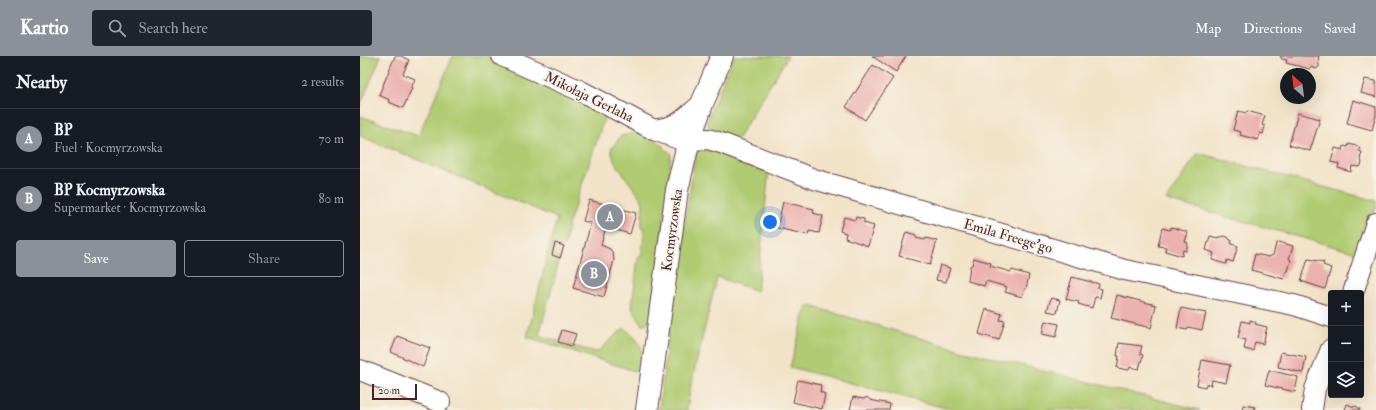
<!DOCTYPE html>
<html lang="en">
<head>
<meta charset="utf-8">
<style>
	:root { --surface:#171b24; --page:#20242c; --text:#f1f3f6; --muted:#9ea1a6; --line:#363941; --accent:#8c9099 }
	body { margin:0; font-family:"IM FELL Double Pica",serif; background:var(--page); color:var(--text) }
	.controls { position:absolute; right:12px; bottom:12px; display:grid; overflow:hidden; border-radius:4px; box-shadow:0 4px 16px #0002 }
	.controls button { width:36px; height:36px; display:grid; place-items:center; padding:0; border:0; border-bottom:1px solid var(--line); background:var(--surface); color:var(--text); font:20px sans-serif }
	.compass { position:absolute; left:920px; top:12px; width:36px; height:36px; border-radius:50%; background:var(--surface); box-shadow:0 4px 16px #0002; rotate:332deg }
	.scale { position:absolute; left:12px; bottom:10px; width:45px; box-sizing:border-box; padding-left:4px; border:2px solid #4a1f2b; border-top:0; font-size:11px; line-height:14px; white-space:nowrap; color:#4a1f2b; -webkit-text-stroke:3px #f7f3e8; paint-order:stroke }
	.you { position:absolute; left:410px; top:166px; width:14px; height:14px; margin:-10px; border:3px solid #fff; border-radius:50%; background:#1a73e8; box-shadow:0 0 0 6px #1a73e833 }
	.badge { display:grid; place-items:center; width:26px; height:26px; border-radius:50%; background:var(--accent); color:#fff; font-size:13px; font-weight:700 }
	.pin { position:absolute; translate:-50% -50%; border:2px solid #fff; box-shadow:0 1px 4px #0006 }
	.list { margin:0; padding:0; list-style:none }
	h2 { display:flex; justify-content:space-between; align-items:center; height:52px; margin:0; padding:0 16px; font-size:17px }
	h2 small { font-size:13px; font-weight:400; color:var(--muted) }
	.list li { display:grid; grid-template-columns:26px 1fr auto; gap:12px; align-items:center; box-sizing:border-box; height:60px; padding:0 16px; border-top:1px solid var(--line) }
	.list b { display:block; font-size:15px; white-space:nowrap }
	.list p { margin:0; font-size:13px; white-space:nowrap; color:var(--muted) }
	.list em { font-size:13px; font-style:normal; color:var(--muted) }
	.actions { display:flex; gap:8px; padding:12px 16px }
	.actions a { flex:1; padding:9px 0; border:1px solid var(--accent); border-radius:4px; text-align:center; font-size:14px; color:var(--accent) }
	.actions .main { background:var(--accent); color:#fff }
	.icon { flex:none; width:22px; height:22px; fill:none; stroke:currentColor; stroke-width:2; stroke-linecap:round; stroke-linejoin:round }
	.map { position:relative; flex:none; width:1016px; height:354px; overflow:hidden }
	header { display:flex; align-items:center; gap:24px; box-sizing:border-box; height:56px; padding:0 20px; background:var(--accent); color:#fff }
	header strong { font-size:19px }
	nav { display:flex; gap:22px; margin-inline-start:auto; font-size:14px }
	.search { width:280px; height:36px; background:var(--page); display:flex; align-items:center; gap:10px; box-sizing:border-box; padding:0 14px; border-radius:4px; color:var(--muted); font-size:15px }
	main { display:flex }
	aside { flex:1; background:var(--surface) }
	.map>svg:first-child { display:block }
</style>
</head>
<body>
<header>
<strong>Kartio</strong>
<div class="search"><svg class="icon" aria-label="search" viewBox="0 0 24 24"><circle cx="10" cy="10" r="6"/><path d="M15 15l6 6"/></svg>Search here</div>
<nav><a>Map</a><a>Directions</a><a>Saved</a></nav>
</header>
<main>
<aside>
<h2>Nearby<small>2 results</small></h2>
<ul class="list">
<li><span class="badge">A</span><div><b>BP</b><p>Fuel · Kocmyrzowska</p></div><em>70 m</em></li>
<li><span class="badge">B</span><div><b>BP Kocmyrzowska</b><p>Supermarket · Kocmyrzowska</p></div><em>80 m</em></li>
</ul>
<div class="actions"><a class="main">Save</a><a>Share</a></div>
</aside>
<div class="map">
<svg width="1016" height="354" viewBox="0 0 1016 354">
	<rect width="100%" height="100%" fill="#f7f3e8"/>
	<filter id="ink" filterUnits="userSpaceOnUse"><feTurbulence type="fractalNoise" baseFrequency=".025" numOctaves="2"/><feDisplacementMap in="SourceGraphic" scale="8" xChannelSelector="R" yChannelSelector="G"/><feConvolveMatrix kernelMatrix="1 2 1 2 8 2 1 2 1" color-interpolation-filters="sRGB"/></filter>
	<filter id="wash" filterUnits="userSpaceOnUse"><feTurbulence type="fractalNoise" baseFrequency=".012" numOctaves="4" result="noise"/><feDisplacementMap in="SourceGraphic" scale="16" xChannelSelector="R" yChannelSelector="G"/><feGaussianBlur stdDeviation="0.9" result="paint"/><feColorMatrix in="noise" values="0 0 0 0 0 0 0 0 0 0 0 0 0 0 0 0 0 1.4 0 .05"/><feComposite in="paint" operator="in"/></filter>
	<g filter="url(#wash)">
		<rect width="100%" height="100%" fill="#f2e3c8"/>
		<path fill="#afca6f" stroke="#7c744d" d="M0,0h21l-21,50z
			M93,0h37l116,57 -37,110 -5,23 -9,-3 -3,12 8,3 -21,77 33,11 25,6 27,-24c19,16 21,21 17,45l-114,-36 30,-119 -197,-82v-20l58,20z
			M373,0h55l-53,87 -25,-11 -3,-11z
			M279,76l17,8 15,14 -4,43 -16,124 -9,4 -10,-17 6,-51h3l4,-29 -4,-1 2,-23 -1,-4 -28,-39 -3,-12 10,-13z
			M354,92l55,21 -12,122 -40,-14 -27,112 -3,21h-28l14,-110 23,-149z
			M838,97l178,48v6l-19,46 -191,-53z
			M447,249l154,45 239,60h-247l-163,-43z"/>
		<g id="blocks">
			<path fill="#ebb1ad" d="M35,0h6l8,4 -6,14 12,5 -4,9h1l-9,20 -14,-6 1,-2 -11,-5z
				M512,0h34l-10,16z
				M920,0h39l-1,5 1,3v3l-3,2 -5,-2 -1,2 -24,-6 1,-3 -5,-1z
				M513,9l20,13 -28,42 -19,-13z
				M1005,23l11,2v16l-15,-4z
				M993,44l23,7v8l-4,15 -25,-7z
				M878,55l8,2 1,-2 18,5 -3,9 3,1 -2,8 -3,-1 -2,7 -18,-5 1,-3 -8,-2z
				M938,57l22,6 -10,32 -21,-6z
				M989,88l11,3 -1,4 3,1 -2,7 2,3 -1,4 -3,1 -6,-1 -1,6 -13,-4 1,-4 -8,-2 4,-14 8,2 1,-4 4,1z
				M229,144l47,13 -6,21 -24,-7 -5,18 9,4 3,4 1,7 -10,37 -31,-9 18,-65 -8,-2z
				M423,146l31,7 -1,4 10,3 -4,17 -10,-2 -1,4 -31,-7z
				M484,161l11,3 1,-3 8,2v4l10,3 -6,20 -23,-8 1,-5 -6,-2z
				M811,171l17,5 -3,10 3,1 -2,8 -3,-1 -1,6 -17,-5 1,-4 -8,-1 4,-18 8,2z
				M546,176l10,3v3l9,2 1,-2 11,3 -7,24 -31,-9z
				M850,180l8,2v-1h3l2,-1 5,1 2,3h2l-1,4 7,2 -5,16 -6,-2 -1,4 -14,-4 2,-7 -8,-3z
				M919,186l14,4 -4,13 2,1 -3,11h-2l-2,8 -33,-9 4,-16 14,3 4,-2 3,-11z
				M195,187l9,3 -4,12 -8,-3z
				M614,202l17,5 -1,3 21,6 1,-2 17,5 -3,14 -2,1 -2,7 -17,-5 2,-5 -21,-6 -2,5 -16,-5 2,-15 2,-1z
				M948,203l16,3 -1,3 8,3 -6,21 -24,-8z
				M580,209l10,3 -4,14 -10,-2z
				M712,221l27,7 -1,4 4,1 -2,9 -5,-1 -3,11 -14,-4 1,-2 -13,-3z
				M757,239l39,10 -5,23 -40,-10z
				M691,242l9,2 -3,13 -10,-2z
				M821,252l25,5 -4,17 -14,-3 -1,3 -10,-2z
				M626,253l16,5 -2,6 5,1 -6,19 -20,-6z
				M890,264l6,2 -1,2 12,3 -4,17 -8,-2 -2,9 -9,-2 2,-9 -8,-2 4,-17 8,2z
				M685,265l14,3 -3,13 -14,-3z
				M202,274l14,4 -4,12 -14,-4z
				M37,280l33,12 -7,19 -32,-15z
				M759,287l23,3 -2,8 3,1 -4,14 -9,-2 -1,3 -12,-2 2,-12h-2z
				M921,296l25,5 -3,16 -25,-6z
				M842,304l28,5 -4,18 -14,-3 -1,5 -5,-1 -1,3 -8,-2z
				M909,314l29,7 -3,15 -30,-7z
				M438,324l23,5 -1,7 5,2 -3,15 -29,-7z
				M493,341l11,2 3,-2 3,3 20,4 -1,6h-39z
				M987,348l7,3 2,-1 3,2 1,2h-15z
				M883,349l12,2 -1,3h-12z"/>
		</g>
	</g>
	<g filter="url(#ink)">
		<use href="#blocks" fill-opacity="0" stroke="#633c43" stroke-width="1"/>
		<g fill="none" stroke-linecap="round" stroke-linejoin="round">
			<defs>
				<path id="minor" d="M142,0l79,35 73,39 25,9 10,1 19,-1 13,4 93,36 311,91 169,35 37,12
					M294,74l15,-3 11,-5 22,-18
					M993,237l23,-70
					M0,314l80,32
					M952,354l3,-21 16,-40"/>
				<path id="major" d="M287,354l30,-220 12,-50 13,-36 20,-48"/>
			</defs>
			<use href="#minor" stroke="#633c43" stroke-width="22"/>
			<use href="#major" stroke="#633c43" stroke-width="24"/>
			<use href="#minor" stroke="#fff" stroke-width="20"/>
			<use href="#major" stroke="#fff" stroke-width="22"/>
		</g>
	</g>
	<g text-anchor="middle" dominant-baseline="central" stroke-width="3.5" stroke-linejoin="round" paint-order="stroke">
		<g font-size="14" fill="#4a1f2b" stroke="#f7f3e8">
			<text transform="translate(229 41) rotate(26)">Mikołaja Gerlaha</text>
			<text transform="translate(312 174) rotate(-82)">Kocmyrzowska</text>
			<text transform="translate(648 180) rotate(16)">Emila Freege'go</text>
		</g>
	</g>
</svg>
<div class="controls">
<button>+</button>
<button>−</button>
<button><svg class="icon" aria-label="layers" viewBox="0 0 24 24"><path d="M12 4l9 5-9 5-9-5zM3 14l9 5 9-5"/></svg></button>
</div>
<svg class="compass" viewBox="-18 -18 36 36"><path d="M0-13l5 13h-10z" fill="#e53935"/><path d="M0 13l5-13h-10z" fill="#9ea1a6"/></svg>
<div class="scale">20 m</div>
<div class="you"></div>
<div class="pin badge" style="left:250px;top:161px">A</div>
<div class="pin badge" style="left:234px;top:218px">B</div>
</div>
</main>
</body>
</html>
